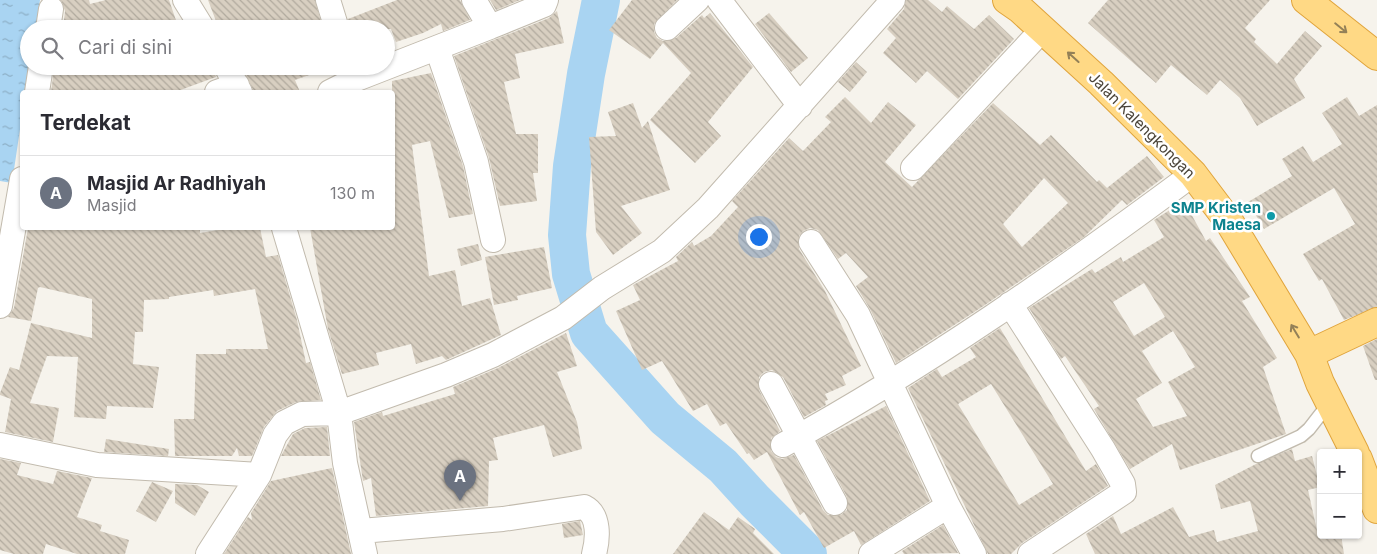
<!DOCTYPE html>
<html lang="id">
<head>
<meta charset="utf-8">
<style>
	:root { --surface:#fff; --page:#f7f7f7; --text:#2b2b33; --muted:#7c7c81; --line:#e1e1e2; --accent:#fc3f1d }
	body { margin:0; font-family:Inter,sans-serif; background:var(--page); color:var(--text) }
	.controls { position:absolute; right:15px; bottom:15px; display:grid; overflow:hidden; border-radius:5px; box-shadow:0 1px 4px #0004 }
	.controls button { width:45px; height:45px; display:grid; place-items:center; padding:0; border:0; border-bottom:1px solid var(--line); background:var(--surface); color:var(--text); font:25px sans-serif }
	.you { position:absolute; left:758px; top:236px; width:18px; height:18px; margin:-12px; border:4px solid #fff; border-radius:50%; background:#1a73e8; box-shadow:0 0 0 8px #1a73e833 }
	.badge { display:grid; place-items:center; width:32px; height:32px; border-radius:50%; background:var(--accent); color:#fff; font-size:16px; font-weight:700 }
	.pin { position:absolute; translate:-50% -41px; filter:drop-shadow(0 1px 2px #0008) }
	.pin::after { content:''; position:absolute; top:26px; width:18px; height:15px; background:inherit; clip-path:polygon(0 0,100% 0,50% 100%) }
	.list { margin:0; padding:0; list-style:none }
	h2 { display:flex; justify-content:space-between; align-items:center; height:65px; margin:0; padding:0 20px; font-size:21px }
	h2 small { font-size:16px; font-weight:400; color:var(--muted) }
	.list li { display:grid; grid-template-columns:32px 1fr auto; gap:15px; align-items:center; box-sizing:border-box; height:75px; padding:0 20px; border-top:1px solid var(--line) }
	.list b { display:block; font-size:19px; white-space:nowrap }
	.list p { margin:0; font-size:16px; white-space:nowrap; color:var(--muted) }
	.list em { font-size:16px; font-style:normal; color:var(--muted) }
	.icon { flex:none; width:28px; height:28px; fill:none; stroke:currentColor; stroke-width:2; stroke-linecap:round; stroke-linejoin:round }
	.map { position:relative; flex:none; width:1377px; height:554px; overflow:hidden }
	.search { position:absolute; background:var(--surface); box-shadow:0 1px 4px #0004; left:20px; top:20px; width:375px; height:55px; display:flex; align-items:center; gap:12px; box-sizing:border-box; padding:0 18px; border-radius:28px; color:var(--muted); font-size:19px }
	.panel { position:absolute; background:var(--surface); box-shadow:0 1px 4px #0004; left:20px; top:90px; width:375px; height:140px; border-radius:5px }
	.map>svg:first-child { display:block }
</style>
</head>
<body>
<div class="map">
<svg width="1377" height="554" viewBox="0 0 1377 554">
	<defs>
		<pattern id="water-ripples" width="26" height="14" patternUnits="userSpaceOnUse" patternTransform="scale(1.25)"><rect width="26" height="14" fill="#a9d4f2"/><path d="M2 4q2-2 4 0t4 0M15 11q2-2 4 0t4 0" fill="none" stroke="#8caec5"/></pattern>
		<pattern id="building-back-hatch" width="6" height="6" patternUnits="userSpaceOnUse" patternTransform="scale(1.25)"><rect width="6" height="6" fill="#d8cfc1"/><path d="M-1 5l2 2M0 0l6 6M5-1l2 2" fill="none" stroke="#b1aa9e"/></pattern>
	</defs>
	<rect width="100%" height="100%" fill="#f6f3ec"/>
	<path fill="url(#water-ripples)" d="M0,0h40l-4,29h-7l1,37 -4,26h-4v24l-10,67 -12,-2z"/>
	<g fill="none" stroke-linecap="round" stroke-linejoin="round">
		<path stroke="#a9d4f2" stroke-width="38" d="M601,0l-15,74 -14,92 -5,69 4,39 18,59 76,85 58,48 32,35 53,53"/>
	</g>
	<path fill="url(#building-back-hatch)" fill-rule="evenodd" d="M61,0h28l1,4 16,-4h63l10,29h-116l2,-18z
		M208,0h107l8,29h-104z
		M397,0h63l10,20 -27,11 -2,-7 -18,9 -27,9 -5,-13h-41l-2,-10z
		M490,0h30l-24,10z
		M632,0h45l-23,24v8l3,6 6,3 13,-3 26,-23 2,3 6,-5 43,54 -45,55 13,14 -26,27 -45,-43 41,-47 -28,-30 -13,16 -41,-29z
		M906,0h22l14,12 5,-6 27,23 15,-14 25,24 -56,60 -31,-28 -11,12 -33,-30 13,-15 -9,-9 17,-20z
		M1108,0h162l-25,28 11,11 -2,3 23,22 28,-33 17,15 -28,33 11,19 -48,28 -17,-28 -20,-18 -13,15 -36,-30 -15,18 -68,-60z
		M557,11l7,32 -49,11 5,24 -16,4 12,52h22v39h-5l4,28 -37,5 -11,-48 -35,-102 95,-38z
		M769,13l39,45 -17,14 -36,-48z
		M856,62l11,10 -17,20 -12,-10z
		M72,66l2,3 19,-3h119l4,11 -41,15h-124l3,-23z
		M242,66h84v3l-31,11 5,12h-46z
		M431,73l32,93 10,48 -24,4 -19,-77 -18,4 17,131 26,-6 7,36 28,-8 11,37 -55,25 -4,-4 -26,8 -5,-20 -35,9 3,12 -37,9 -14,-45 -18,-101h82v-147z
		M845,97l26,26 17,-21 28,23 -31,37 27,25 81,-84 47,42 11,-10 46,47 2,-2 8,8 40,-32 17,21 -37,28 -5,-5 -38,37 -99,68 -89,58 -26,-54 -14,-23 12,-9 -22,-24 -8,6 -20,-29 -8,-2 -7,3 -4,5v13l26,42 36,75 -19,10 4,9 -21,9 3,6 -3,1 1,4 -22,12 -21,-40 -11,-7 -8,2 -5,5v13l21,41 -9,7v13l5,6 6,2 12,-4 29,55 5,5h13l6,-5v-13l-30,-56 69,-35 44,95 -69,44 -7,-14 -30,17 -20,-36 -4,3 -33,-63 -13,8 -5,-7 -2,1 -21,-31 -6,3 -13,-22 -14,7 -31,-50 -20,9 -26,-59 24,-11 -7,-15 45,-24 -2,-4 16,-15 2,4 17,-10 27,-29 -6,-6 57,-63 14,13 28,-29 -6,-5zM1044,178l24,25 -46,44 -19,-23z
		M1347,97l12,19 18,-11v202l-33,13 -22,-41 -3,2 -16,-27 52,-30 -21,-36 -70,41 -16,-27 44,-26 -10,-17 21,-13 10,16 29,-18 -20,-31z
		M633,103l9,25 6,-7 22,69 -49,16 21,27 -29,22 -17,-23 -7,-95 27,-1 -8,-24z
		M1184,201l22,40 4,-3 40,59 -8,4 35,57 -14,9 23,67 -106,36 -8,-26 -42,25 -36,-60 5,-3 -34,-50 -4,3 -32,-51 63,-39 3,4 26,-16 2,5 41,-25 -10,-17zM1144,283l21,34 -31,19 -21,-34zM1173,331l22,36 -27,15 19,34 -34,11 -17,-28 26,-16 -20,-32z
		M28,228h172v5l30,-5h30l6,29 12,-2 19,65 9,43 4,-1 11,38 -25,2 -19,9 -13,16 -12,29h-13l-2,-8 -5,8h-57l-1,-37h20l2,-65h30v-5h42l-13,-60 -41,7 -1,-6 -44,7v2l-25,1 -1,32h-8l-2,32 26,3 -6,41 -46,-2 -1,13 -32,-2 4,-60 -31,-1 -17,47 29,5 -6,34 -48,-10 6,-33 -11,-4v-2l10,-26 9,3 12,-47 61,15v-39l-52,-12 -2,1 -7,33 -23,-4 6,-9z
		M478,244l4,16 -21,6 -4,-17z
		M544,247l8,41 -35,8 1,4 -24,5 -9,-48z
		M1000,328l86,143 10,-7 12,22 -86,57 -11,11h-23l-80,-166 29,-19 5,8 34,-20 -6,-9zM991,384l62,100 -34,21 -61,-101z
		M566,333l11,33 -20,6 20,50 5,27 -29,8 -9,-32 -51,13 5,22 -9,1 -1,45 -112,10 -5,-38 -8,3 -9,-59 28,-10 1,4 72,-22 -2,-7 45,-19z
		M1377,339v41h-2l-12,-34z
		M327,427l3,29h-49l12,-22 12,-6z
		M106,439l63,10 -1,7 -64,-4z
		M1292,449l3,12 17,-5 8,31 -12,3 10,45h23l3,19h-249l-9,-20 27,-18 8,18 52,-27 16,30 25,-7 3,12 41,-11 -8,-30 -29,8 -6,-24 41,-21z
		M0,459l21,4 -4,12 36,9 4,-13 35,7 -15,39 25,8 -2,6 29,9 -4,14h-48l-31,-10 -3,10h-29l-14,-4z
		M332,468l19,86h-127l24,-37 4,3 -1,-7 20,-32z
		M152,482l21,9 -17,31 -20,-11z
		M175,484l22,1 12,7 -14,24 -20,-13z
		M704,512l25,18 9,-13 17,12 -2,4 21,21h-101z
		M580,521l3,14 -19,3 -2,-14z
		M943,525l15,28 -54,1 -2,-3z"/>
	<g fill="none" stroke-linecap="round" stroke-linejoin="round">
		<defs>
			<path id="service" d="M1258,456l43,-20 8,-7 21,-27"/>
			<path id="minor" d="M185,0l18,29
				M328,0l9,29
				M719,0l81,106
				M490,27l54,-22 2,-5
				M667,28l30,-28
				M48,29l3,-20
				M437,48l39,114 17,78
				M226,66l14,26
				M37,92l4,-26
				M217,92l20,-7
				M330,92l24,-12 136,-53 -16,-27
				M913,168l130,-139
				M284,228l55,185 6,50 20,91
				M811,242l47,73 90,191 26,48
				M1010,304l93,145 20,35 1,8 -94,62
				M0,306l22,-127
				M771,384l64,119
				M0,445l97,20 162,10
				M783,445c144,-79 278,-173 410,-271
				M361,531l142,-12 81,-12c16,8 14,32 10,47
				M208,554l51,-79 16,-40 9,-12 18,-9 37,-1 107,-38 47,-20 70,-37 39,-30 60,-37 46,-43 185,-208
				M871,554l77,-48"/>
			<path id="trunk" d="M1007,0l13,9 81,74 92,91 37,49 79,131 11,29 35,70
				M1306,0l71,56
				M1309,354l68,-32
				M1358,459l19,50"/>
		</defs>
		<use href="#service" stroke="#c2bbae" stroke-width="15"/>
		<use href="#minor" stroke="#c2bbae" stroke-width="26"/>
		<use href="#trunk" stroke="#e0a43c" stroke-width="30"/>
		<use href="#service" stroke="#fff" stroke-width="12"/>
		<use href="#minor" stroke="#fff" stroke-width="24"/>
		<use href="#trunk" stroke="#ffd985" stroke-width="28"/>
	</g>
	<defs><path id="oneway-shaft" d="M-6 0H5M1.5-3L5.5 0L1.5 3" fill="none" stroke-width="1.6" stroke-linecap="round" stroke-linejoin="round" transform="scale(1.25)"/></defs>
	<g stroke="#938057">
		<use href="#oneway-shaft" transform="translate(1341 28) rotate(39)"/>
		<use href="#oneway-shaft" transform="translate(1073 57) rotate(-138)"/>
		<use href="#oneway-shaft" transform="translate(1295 331) rotate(-121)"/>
	</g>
	<circle fill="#0f9aa8" stroke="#fff" stroke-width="2" cx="1271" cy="216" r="5"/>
	<g text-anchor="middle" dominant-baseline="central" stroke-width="5" stroke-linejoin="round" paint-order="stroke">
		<g font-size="15" fill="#4b4439" stroke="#fff">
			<text transform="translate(1142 125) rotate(45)">Jalan Kalengkongan</text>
		</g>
		<g font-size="15" font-weight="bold" fill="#0d838f" stroke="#fff" text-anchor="end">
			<text x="1261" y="207">SMP Kristen<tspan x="1261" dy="17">Maesa</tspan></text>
		</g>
	</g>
</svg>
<div class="controls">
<button>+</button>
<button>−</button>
</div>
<div class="you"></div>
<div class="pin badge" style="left:460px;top:501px;background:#6b7280">A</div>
<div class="search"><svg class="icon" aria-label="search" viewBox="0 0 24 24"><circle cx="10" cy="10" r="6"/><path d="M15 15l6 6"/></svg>Cari di sini</div>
<section class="panel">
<h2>Terdekat<small></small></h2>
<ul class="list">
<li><span class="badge" style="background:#6b7280">A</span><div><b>Masjid Ar Radhiyah</b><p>Masjid</p></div><em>130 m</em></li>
</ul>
</section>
</div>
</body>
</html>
